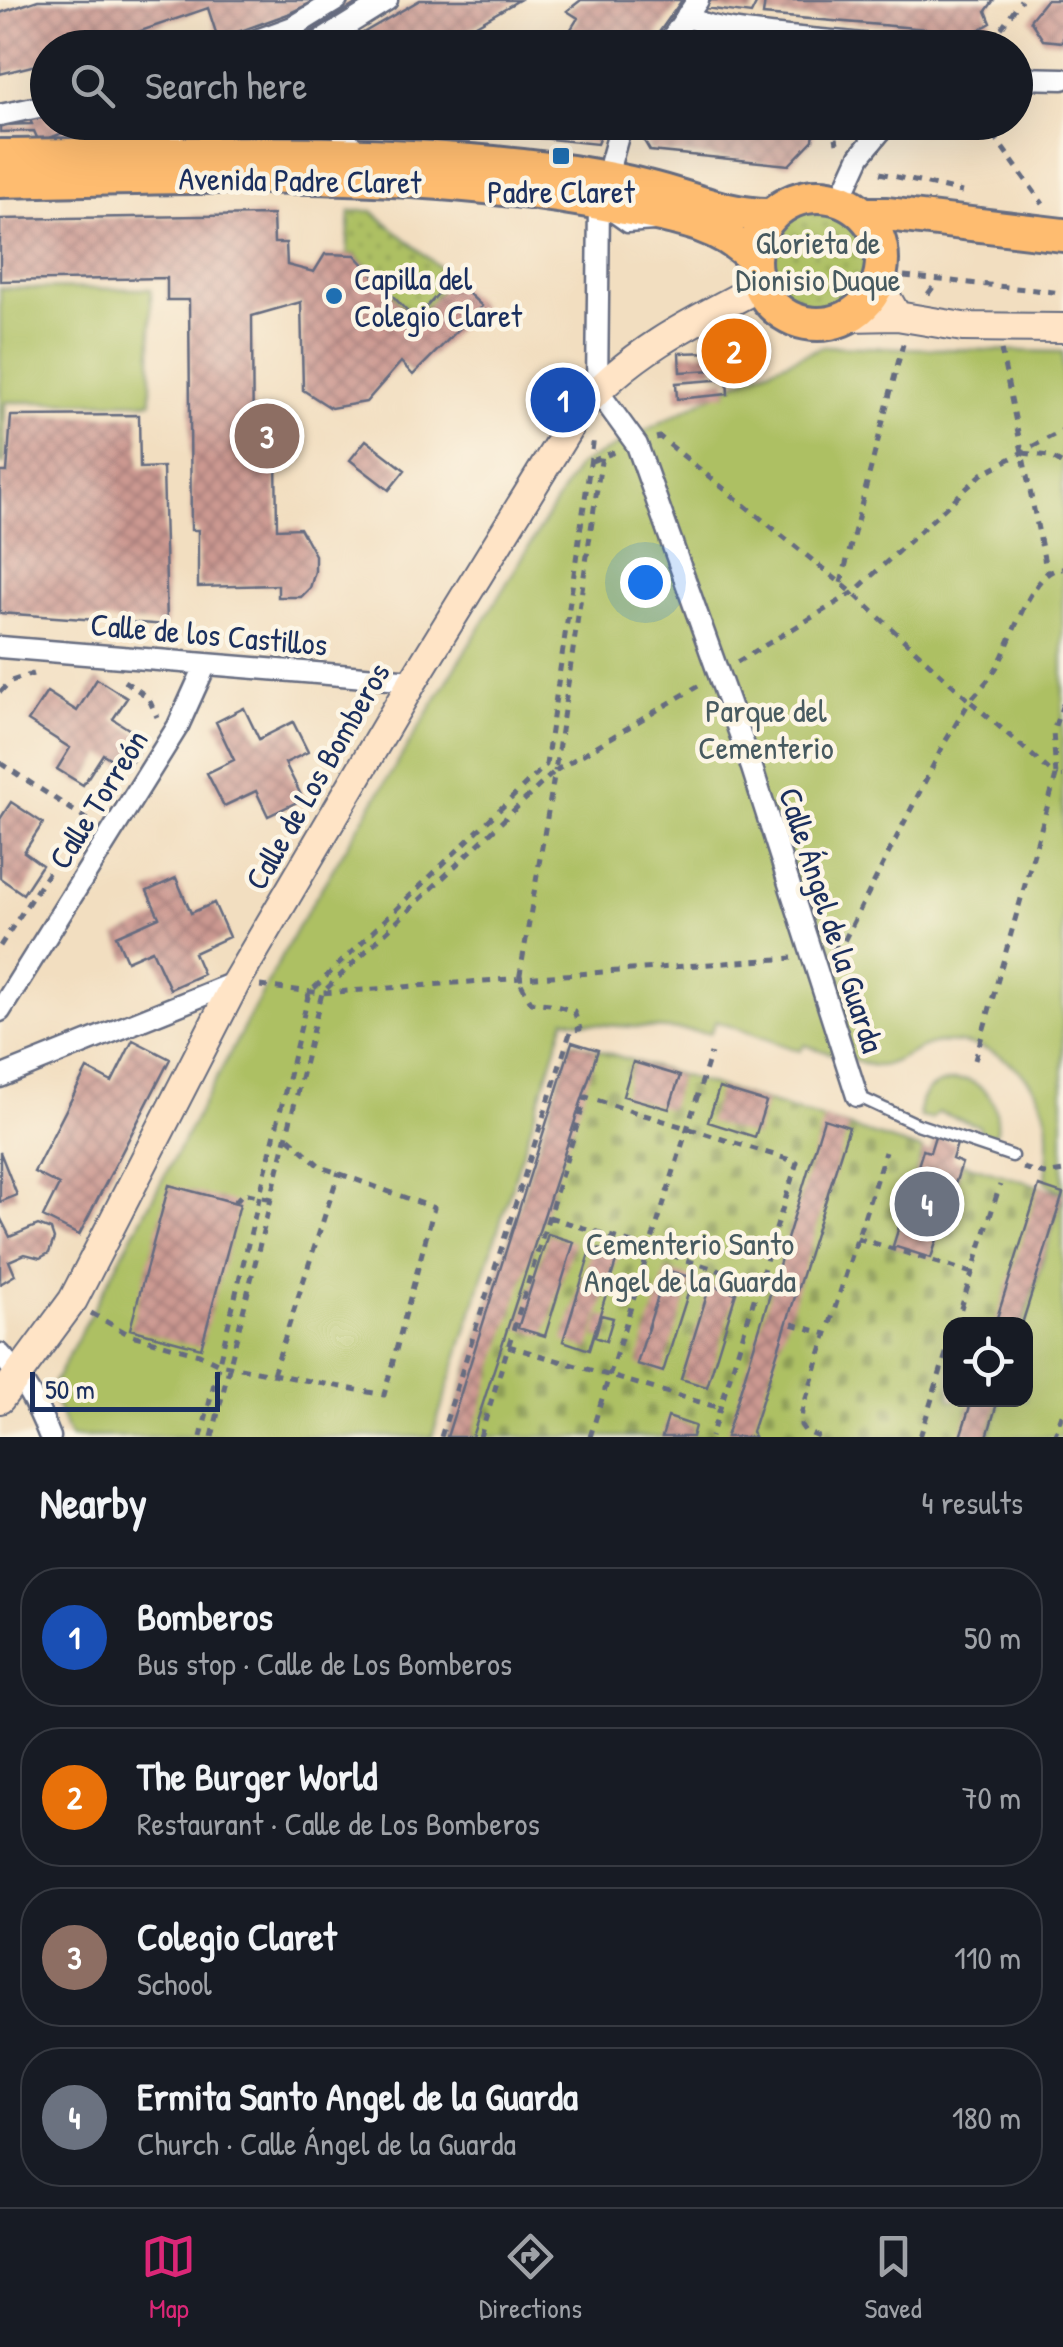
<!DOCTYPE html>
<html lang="en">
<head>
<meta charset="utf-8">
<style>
	:root { --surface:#171b24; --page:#242831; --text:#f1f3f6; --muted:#9ea1a6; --line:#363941; --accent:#db2777 }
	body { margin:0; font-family:"Patrick Hand",sans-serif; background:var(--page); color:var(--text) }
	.controls { position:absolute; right:30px; bottom:30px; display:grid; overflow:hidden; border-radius:20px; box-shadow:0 10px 40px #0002 }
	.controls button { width:90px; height:90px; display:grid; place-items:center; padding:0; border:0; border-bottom:2px solid var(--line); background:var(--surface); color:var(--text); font:50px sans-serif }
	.scale { position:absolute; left:30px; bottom:25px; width:190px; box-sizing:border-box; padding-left:10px; border:5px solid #1b2f5e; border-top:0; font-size:28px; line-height:35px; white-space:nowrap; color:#1b2f5e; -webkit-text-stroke:8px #fcf5e5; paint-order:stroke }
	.you { position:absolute; left:645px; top:582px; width:35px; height:35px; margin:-25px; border:8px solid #fff; border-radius:50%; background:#1a73e8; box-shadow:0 0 0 15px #1a73e833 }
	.badge { display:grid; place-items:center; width:65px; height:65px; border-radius:50%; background:var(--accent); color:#fff; font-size:32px; font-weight:700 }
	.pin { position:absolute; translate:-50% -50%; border:5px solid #fff; box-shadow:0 2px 10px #0006 }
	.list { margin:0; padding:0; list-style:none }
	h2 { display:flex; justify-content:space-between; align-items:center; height:130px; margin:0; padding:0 40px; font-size:42px }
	h2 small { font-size:32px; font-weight:400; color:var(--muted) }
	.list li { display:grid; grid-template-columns:65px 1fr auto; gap:30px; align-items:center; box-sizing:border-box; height:140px; margin:0 20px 20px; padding:0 20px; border:2px solid var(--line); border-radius:40px }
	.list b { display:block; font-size:38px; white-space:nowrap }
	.list p { margin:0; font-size:32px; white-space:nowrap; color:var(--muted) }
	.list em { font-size:32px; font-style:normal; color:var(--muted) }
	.icon { flex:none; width:55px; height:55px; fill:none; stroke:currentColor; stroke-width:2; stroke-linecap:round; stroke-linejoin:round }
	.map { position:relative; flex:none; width:1063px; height:1437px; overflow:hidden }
	.search { position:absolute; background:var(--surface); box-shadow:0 10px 40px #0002; left:30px; right:30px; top:30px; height:110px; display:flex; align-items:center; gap:25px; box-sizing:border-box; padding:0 35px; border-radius:55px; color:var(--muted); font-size:38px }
	.sheet { height:770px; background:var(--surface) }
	nav { display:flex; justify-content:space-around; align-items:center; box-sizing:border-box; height:140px; border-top:2px solid var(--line); background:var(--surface); font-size:28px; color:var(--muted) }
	nav a { display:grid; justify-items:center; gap:5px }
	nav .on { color:var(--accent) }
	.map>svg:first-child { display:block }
</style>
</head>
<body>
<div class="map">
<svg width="1063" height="1437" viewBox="0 0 1063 1437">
	<defs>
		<pattern id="cemetery-stones" width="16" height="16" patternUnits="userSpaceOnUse" patternTransform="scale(2.5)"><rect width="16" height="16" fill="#adc064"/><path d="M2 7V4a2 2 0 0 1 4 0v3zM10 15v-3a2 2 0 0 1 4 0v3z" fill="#8c9c56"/></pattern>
		<pattern id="garden-dots" width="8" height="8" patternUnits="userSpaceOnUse" patternTransform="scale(2.5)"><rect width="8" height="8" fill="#adc064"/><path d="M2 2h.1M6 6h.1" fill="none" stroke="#8c9c56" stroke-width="1.8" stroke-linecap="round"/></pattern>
		<pattern id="building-cross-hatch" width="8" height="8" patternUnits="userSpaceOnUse" patternTransform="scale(2.5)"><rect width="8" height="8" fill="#cc9991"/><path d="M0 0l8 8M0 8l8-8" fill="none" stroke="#a57d7a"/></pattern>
	</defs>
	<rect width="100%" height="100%" fill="#fcf5e5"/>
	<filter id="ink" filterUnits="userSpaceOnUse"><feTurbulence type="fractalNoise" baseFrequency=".01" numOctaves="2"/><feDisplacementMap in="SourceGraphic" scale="20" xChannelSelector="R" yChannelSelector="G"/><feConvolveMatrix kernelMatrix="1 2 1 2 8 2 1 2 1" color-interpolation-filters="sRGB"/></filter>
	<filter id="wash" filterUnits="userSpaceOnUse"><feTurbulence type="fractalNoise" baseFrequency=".0048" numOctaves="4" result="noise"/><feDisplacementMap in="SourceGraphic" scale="40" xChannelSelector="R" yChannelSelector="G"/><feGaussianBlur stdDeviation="2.25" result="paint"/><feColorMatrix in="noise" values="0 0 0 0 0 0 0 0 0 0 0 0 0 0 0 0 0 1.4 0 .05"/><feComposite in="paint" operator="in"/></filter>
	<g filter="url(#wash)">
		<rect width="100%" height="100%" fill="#f2dec0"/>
		<path fill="#adc064" stroke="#647861" stroke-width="2.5" d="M223,123h94l8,10 -128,7z
			M0,288l151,1v113h-146l-1,62h-4z
			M824,346l239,6v841l-17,-11c1,-20 4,-41 1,-62 -9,-50 -61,-83 -110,-77 -20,3 -41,22 -58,23 -12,1 -60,-17 -74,-21l-5,6 -84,-30 -6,12c-48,-7 -97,-4 -145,-14l-133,418h-362l-20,-47 247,-462 281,-462 164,-86z
			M968,1080c23,10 31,27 29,51l-7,7 -8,-2 -3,-10 -41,-14 -7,7 -11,-2c-4,-30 24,-38 48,-37z
			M1063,1194v243h-74l12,-37h25l-3,-76z"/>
		<path fill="url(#cemetery-stones)" stroke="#647861" stroke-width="2.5" d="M572,1042l351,108 -30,96 38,11 31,-94 101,30 -40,131h-73v76h51l-12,37h-542z"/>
		<path fill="url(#garden-dots)" stroke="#647861" stroke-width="2.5" d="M767 260a51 51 0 1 1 102 0a51 51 0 1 1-102 0Z
			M350,211h22l80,67 -37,42 -60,-65h-8z"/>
		<g id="blocks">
			<path fill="url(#building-cross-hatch)" d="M38,0h279l-29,14 -70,25 -10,-31 -117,40h-43v14l-48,12v-61z
				M351,0h11l-72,45 -24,3 21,-8z
				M420,0h99l-53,31 11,17h-140z
				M581,0h101l-34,48h-89l19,-30 -11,-7z
				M711,0h47l-7,14 -46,-6z
				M765,0h229l-8,11 5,12 -25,14 -3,-5 -200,-17z
				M1046,0h17v42l-20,-2 -13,-20z
				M48,110v12h17l3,9 -29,11 -5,-11 -34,1v-7l32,-1 -3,-7z
				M431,122h175l-9,22 -163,-17z
				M633,122h182l-2,18 -24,25 -139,-14z
				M273,215l1,28h12l1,22 27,7 11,-18 30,1 60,65 37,-42 30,28 -69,69 -12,-13 -35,40 -35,6 -28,-18 -2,-88 -49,14 1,141h23l1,72 23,-1 15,27v16l-5,17 -9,9h-23v-12l-80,2v-57h-7l-2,-230h-22v-22l-167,3v-62z
				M742,335l3,30 -19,2 -3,-30z
				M713,352l1,18 -34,2 -1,-19z
				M727,379l1,15 -51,5 -1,-16z
				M139,415l1,53 23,-1 4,158 -167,-12v-141h7l4,-56z
				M366,440l39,30 -16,20 -39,-30z
				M97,679l30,19 -14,21 33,21 -19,29 -24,-15 -20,31 -26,-16 13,-21 -42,-27 19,-29 30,19z
				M244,708l15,31 34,-17 15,30 -23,11 18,36 -35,17 -12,-25 -32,15 -17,-33 27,-13 -18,-38z
				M11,802l32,21 -19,29 18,13 -19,29 -23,-16v-59z
				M176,878l15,35 23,-10 15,34 -35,16 9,21 -33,15 -18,-39 -25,11 -11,-25 43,-19 -12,-26z
				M133,1040l37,19 -91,176 -36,-18 16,-32 -25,-13 53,-103 25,13z
				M572,1042l26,8 -126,387h-25z
				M633,1062l47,14 -11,33 -46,-13z
				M719,1088l47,14 -11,35 -47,-15z
				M824,1119l25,8 -97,305 2,5h-28z
				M935,1136l22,8 -5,15 10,4 -31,95 -38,-12 30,-96 7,2z
				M0,1152l17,43 -17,7z
				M169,1185l71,19 -39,144 -71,-19z
				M1039,1186l24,8 -41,130h-27z
				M0,1217l10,20 28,-12 13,5 3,9 -5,14 -9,5 -15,-4 -16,7 6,14 -15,9z
				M548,1234l26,8 -29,94 -27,-8z
				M592,1247l26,8 -29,95 -26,-9z
				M666,1270l27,8 -30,94 -26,-8z
				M710,1285l26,8 -29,94 -26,-8z
				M601,1315l12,3 -7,23 -11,-4z
				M972,1400h26l-11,37h-27z
				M668,1417l27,9 -3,11h-30z"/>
		</g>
	</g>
	<g filter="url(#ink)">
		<use href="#blocks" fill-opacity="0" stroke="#666c80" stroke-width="2.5"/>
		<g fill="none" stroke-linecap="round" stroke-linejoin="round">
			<defs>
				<path id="lane" d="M610,215l17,12 27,-2
					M857,1096l60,28 95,32"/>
				<path id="street" d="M687,15c26,23 159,23 203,33
					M287,46l1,2
					M235,48l58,-21 44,-27
					M310,48l77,-48
					M665,48l33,-48
					M1016,78l47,1
					M0,115l48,-10
					M336,122l20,31
					M144,150l45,-28
					M610,179l1,-18 11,-39
					M840,200l20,-44 28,-34
					M599,203l-2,187 40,55 115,323 105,328
					M0,647l413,34
					M0,1011l178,-285 28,-62
					M0,1077l236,-95
					M0,1354c24,26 37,50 50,83"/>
				<path id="secondary" d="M878,283l19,33
					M849,317l48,-1 66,11 100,1
					M0,1399l73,-99 163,-318 177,-301 166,-270c49,-58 114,-90 180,-124"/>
				<path id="primary" d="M0,156c186,-2 372,-10 557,14 30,4 60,9 90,17 42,10 81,29 125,28
					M0,181c206,-4 412,-15 615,25 49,10 104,15 139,54
					M754 260a64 64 0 1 1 128 0a64 64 0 1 1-128 0Z
					M864,214h23l176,21"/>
			</defs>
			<use href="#lane" stroke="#666c80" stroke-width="15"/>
			<use href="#street" stroke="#666c80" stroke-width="25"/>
			<use href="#secondary" stroke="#666c80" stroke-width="32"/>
			<use href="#primary" stroke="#666c80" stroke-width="38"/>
			<path stroke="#666c80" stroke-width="5" stroke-dasharray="8 8" stroke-linecap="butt" d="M992,41l29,-41
				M833,122l4,21
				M984,122l59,82
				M880,173l82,19
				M904,276l159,17
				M928,294l9,-12
				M1001,350l46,223
				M656,438l4,-1 193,156 117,108c8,-10 18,-20 25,-31 16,-24 36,-104 68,-101
				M1023,453l26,3 14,8
				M592,461l25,-10
				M841,583l62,-239
				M737,662l116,-69 129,-119 81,-44
				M124,681l24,16 9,20
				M0,692l11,-11 22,-7
				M1063,704l-10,27 3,45h7
				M0,763l91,59
				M0,946l54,-82 15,-1
				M832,950l11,-7 102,-201 25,-41 86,75 -81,284
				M260,986l62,7 470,-35
				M1023,1168l21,6 19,-3
				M235,1202l8,-9 29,6
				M549,1217l210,66
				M857,1238l115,35
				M91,1313l37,21 71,20 20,10 165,31 50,-187 -113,-41 -34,-31
				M792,1324l35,10
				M956,1324l44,-139
				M508,1346l212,62
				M273,1374l66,-202
				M201,1437l108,-444 237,-228 48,-328
				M212,1437l110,-444 233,-222 47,-316
				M441,1437l130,-407 9,-1 -6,-18 -24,-7 -19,-2 -12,-22 36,-209 143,-85
				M480,1437l106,-340 211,65 -86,275
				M590,1437l121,-384
				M819,1437l-14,-6 -4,-6 1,-14 83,-259
				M920,1437l30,-96
				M1054,1437l9,-25"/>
			<use href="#lane" stroke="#fff" stroke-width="10"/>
			<use href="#street" stroke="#fff" stroke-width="20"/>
			<use href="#secondary" stroke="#ffe4c6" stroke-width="28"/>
			<use href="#primary" stroke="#febc70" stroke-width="32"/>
		</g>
	</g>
	<g fill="#1f6fb2" stroke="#fcf5e5" stroke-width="4">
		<rect x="551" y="146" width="20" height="20" rx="5"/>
		<circle cx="334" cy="296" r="10"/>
	</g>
	<g text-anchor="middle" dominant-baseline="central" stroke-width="9" stroke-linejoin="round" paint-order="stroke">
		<g font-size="32" fill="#1b2f5e" stroke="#fcf5e5">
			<text transform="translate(300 180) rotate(1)">Avenida Padre Claret</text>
			<text transform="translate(209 634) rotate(5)">Calle de los Castillos</text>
			<text transform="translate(317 776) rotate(-60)">Calle de Los Bomberos</text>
			<text transform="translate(98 799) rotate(-58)">Calle Torreón</text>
			<text transform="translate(832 920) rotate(72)">Calle Ángel de la Guarda</text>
		</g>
		<g font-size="32" fill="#1b2f5e" stroke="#fcf5e5">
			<text x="561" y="191">Padre Claret</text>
			<text x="354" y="278" text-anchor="start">Capilla del<tspan x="354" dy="37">Colegio Claret</tspan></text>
		</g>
		<g font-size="32" fill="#475a60" stroke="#fcf5e5">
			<text x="818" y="242">Glorieta de<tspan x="818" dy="37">Dionisio Duque</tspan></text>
			<text x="766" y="710">Parque del<tspan x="766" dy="37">Cementerio</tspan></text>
			<text x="690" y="1243">Cementerio Santo<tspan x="690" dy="37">Angel de la Guarda</tspan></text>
		</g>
	</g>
</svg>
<div class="controls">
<button><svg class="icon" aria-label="locate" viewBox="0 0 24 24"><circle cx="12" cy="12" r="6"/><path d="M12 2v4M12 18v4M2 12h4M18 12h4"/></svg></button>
</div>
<div class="scale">50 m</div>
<div class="you"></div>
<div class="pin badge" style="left:563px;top:400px;background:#1a4fb4">1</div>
<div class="pin badge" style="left:734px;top:351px;background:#e8710a">2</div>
<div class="pin badge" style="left:267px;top:436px;background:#8d6e63">3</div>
<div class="pin badge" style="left:927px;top:1204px;background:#6b7280">4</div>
<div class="search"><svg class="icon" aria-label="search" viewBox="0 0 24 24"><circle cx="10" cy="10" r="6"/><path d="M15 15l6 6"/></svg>Search here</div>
</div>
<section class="sheet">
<h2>Nearby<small>4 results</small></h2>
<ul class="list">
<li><span class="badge" style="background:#1a4fb4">1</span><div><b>Bomberos</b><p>Bus stop · Calle de Los Bomberos</p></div><em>50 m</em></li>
<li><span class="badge" style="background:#e8710a">2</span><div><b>The Burger World</b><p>Restaurant · Calle de Los Bomberos</p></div><em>70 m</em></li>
<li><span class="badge" style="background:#8d6e63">3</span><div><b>Colegio Claret</b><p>School</p></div><em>110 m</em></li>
<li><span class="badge" style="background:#6b7280">4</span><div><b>Ermita Santo Angel de la Guarda</b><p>Church · Calle Ángel de la Guarda</p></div><em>180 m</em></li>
</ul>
</section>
<nav>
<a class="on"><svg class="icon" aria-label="map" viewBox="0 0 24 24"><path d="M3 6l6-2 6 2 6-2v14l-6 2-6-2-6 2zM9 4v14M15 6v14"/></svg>Map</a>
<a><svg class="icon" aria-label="directions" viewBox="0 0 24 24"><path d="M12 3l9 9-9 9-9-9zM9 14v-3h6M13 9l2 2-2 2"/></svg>Directions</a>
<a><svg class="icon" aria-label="saved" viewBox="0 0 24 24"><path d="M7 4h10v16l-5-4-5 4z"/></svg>Saved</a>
</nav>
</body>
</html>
